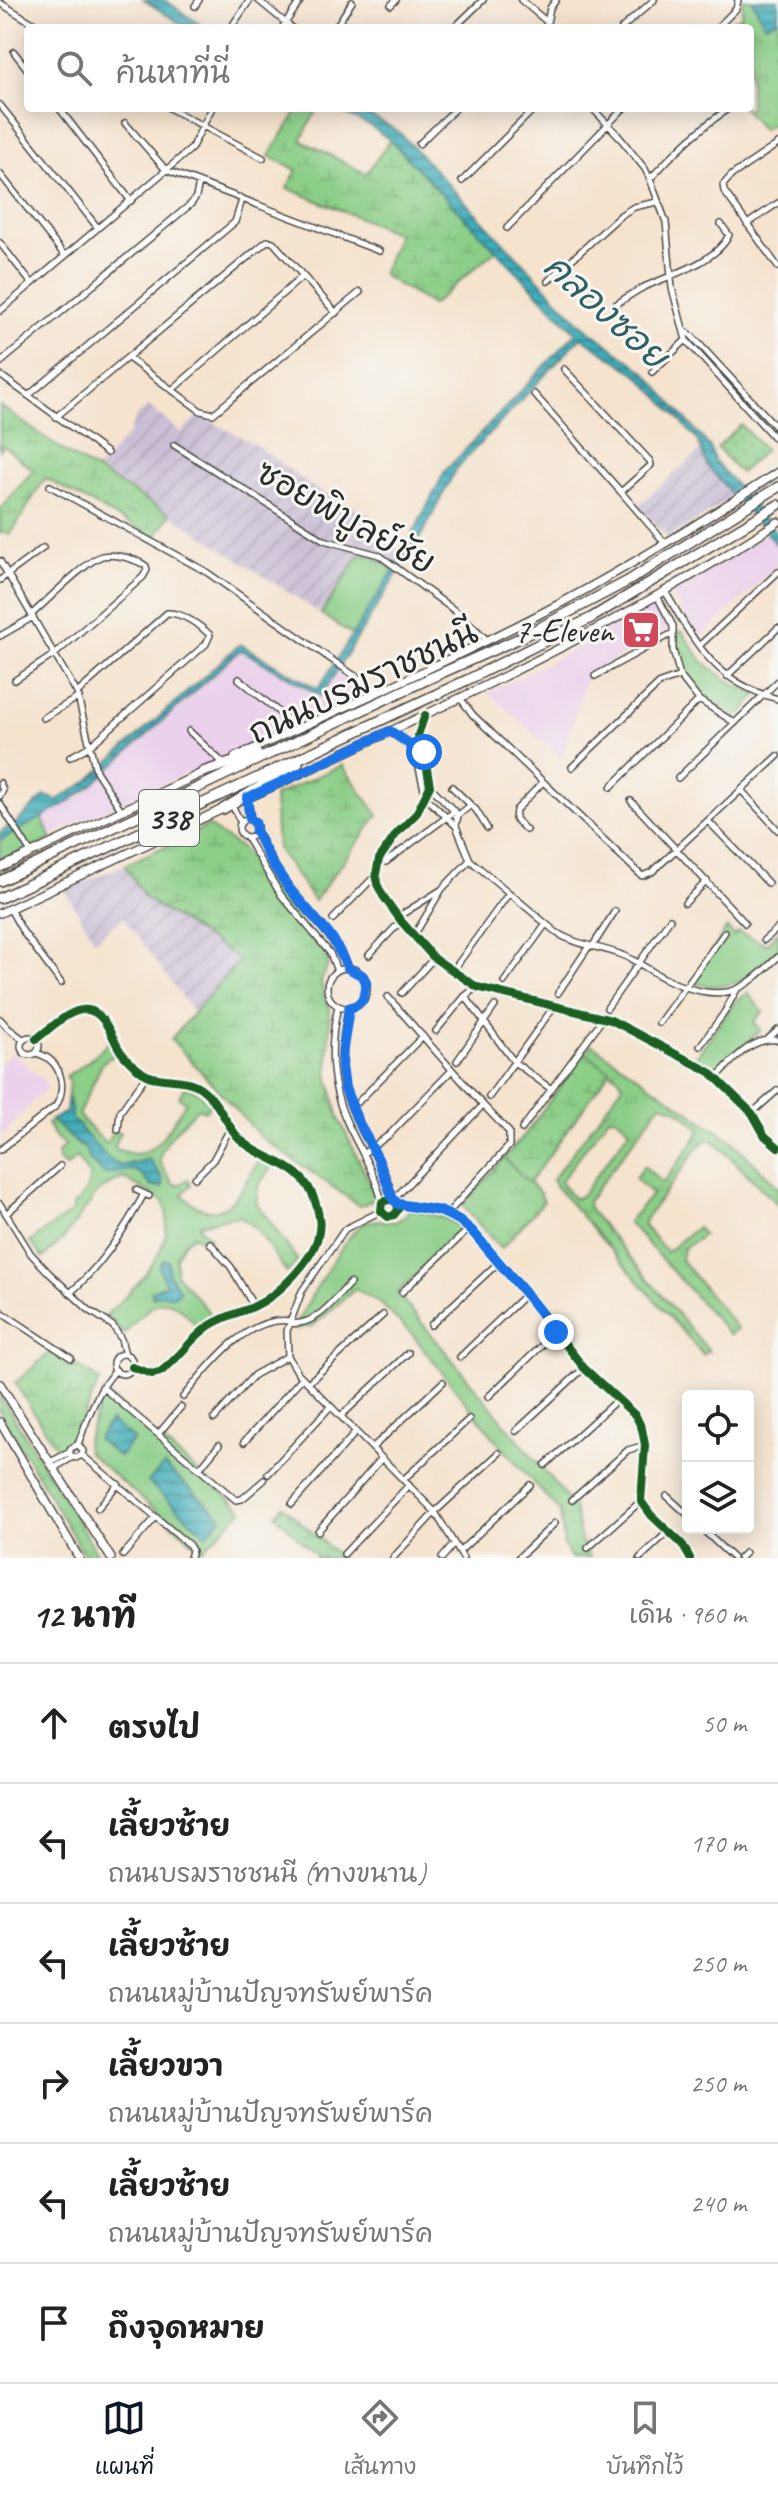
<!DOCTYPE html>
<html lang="th">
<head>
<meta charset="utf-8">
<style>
	:root { --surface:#fff; --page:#f2f2f2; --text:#222; --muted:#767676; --line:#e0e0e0; --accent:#111827 }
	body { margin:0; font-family:Caveat,"Playpen Sans Thai",sans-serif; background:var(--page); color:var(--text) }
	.controls { position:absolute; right:24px; bottom:24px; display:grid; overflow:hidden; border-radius:8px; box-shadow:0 4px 20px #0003 }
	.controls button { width:72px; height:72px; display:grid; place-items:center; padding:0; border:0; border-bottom:2px solid var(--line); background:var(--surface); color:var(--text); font:40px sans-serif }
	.stop { position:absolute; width:24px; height:24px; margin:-18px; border:6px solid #1a73e8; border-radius:50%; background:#fff }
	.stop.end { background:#1a73e8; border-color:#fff; box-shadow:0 2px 8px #0008 }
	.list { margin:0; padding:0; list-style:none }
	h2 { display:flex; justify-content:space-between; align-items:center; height:104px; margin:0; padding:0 32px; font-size:34px }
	h2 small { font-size:26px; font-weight:400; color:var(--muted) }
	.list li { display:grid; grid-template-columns:52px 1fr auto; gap:24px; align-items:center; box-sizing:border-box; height:120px; padding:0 32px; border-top:2px solid var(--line) }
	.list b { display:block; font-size:30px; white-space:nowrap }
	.list p { margin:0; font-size:26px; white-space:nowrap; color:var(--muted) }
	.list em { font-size:26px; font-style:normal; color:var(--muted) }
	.icon { flex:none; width:44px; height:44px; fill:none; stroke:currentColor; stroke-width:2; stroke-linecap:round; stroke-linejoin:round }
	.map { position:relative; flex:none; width:778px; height:1558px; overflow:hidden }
	.search { position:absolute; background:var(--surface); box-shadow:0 4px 20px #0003; left:24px; right:24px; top:24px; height:88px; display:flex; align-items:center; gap:20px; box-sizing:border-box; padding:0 28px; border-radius:8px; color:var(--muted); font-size:30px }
	.sheet { height:824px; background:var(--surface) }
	nav { display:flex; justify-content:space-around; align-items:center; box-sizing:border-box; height:112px; border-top:2px solid var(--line); background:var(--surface); font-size:22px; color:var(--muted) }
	nav a { display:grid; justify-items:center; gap:4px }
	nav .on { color:var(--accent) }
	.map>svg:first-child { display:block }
</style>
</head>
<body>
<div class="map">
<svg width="778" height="1558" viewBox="0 0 778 1558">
	<defs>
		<pattern id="industrial-furrows" width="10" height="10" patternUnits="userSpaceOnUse" patternTransform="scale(2)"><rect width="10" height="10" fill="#cbbfd5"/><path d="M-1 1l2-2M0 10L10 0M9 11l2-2" fill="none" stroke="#aea4b7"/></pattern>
		<pattern id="grass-tufts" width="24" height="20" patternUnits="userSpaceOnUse" patternTransform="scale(2)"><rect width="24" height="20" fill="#8bce87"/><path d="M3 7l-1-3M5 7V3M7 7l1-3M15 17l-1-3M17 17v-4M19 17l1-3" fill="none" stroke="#78b175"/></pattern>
		<pattern id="wetland-marsh" width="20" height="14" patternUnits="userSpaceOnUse" patternTransform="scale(2)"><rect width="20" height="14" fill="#8bce87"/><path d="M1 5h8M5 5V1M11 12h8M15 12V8" fill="none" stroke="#78b175"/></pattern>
		<pattern id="park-dots" width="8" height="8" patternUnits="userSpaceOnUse" patternTransform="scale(2)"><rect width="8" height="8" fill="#8bce87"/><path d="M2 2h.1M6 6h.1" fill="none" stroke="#78b175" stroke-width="1.8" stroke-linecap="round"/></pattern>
		<pattern id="water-rules" width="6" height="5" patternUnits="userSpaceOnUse" patternTransform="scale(2)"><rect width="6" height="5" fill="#3dacb9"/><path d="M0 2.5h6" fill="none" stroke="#338c97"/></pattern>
	</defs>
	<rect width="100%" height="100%" fill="#f6f6f2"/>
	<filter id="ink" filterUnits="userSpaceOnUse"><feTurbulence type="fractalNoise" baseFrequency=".0125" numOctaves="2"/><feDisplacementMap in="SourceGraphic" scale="16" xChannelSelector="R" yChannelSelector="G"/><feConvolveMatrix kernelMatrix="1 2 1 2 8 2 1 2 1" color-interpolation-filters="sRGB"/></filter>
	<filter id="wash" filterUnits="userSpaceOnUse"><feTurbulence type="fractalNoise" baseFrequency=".006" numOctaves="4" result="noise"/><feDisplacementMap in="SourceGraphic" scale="32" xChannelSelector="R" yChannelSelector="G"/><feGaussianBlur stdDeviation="1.8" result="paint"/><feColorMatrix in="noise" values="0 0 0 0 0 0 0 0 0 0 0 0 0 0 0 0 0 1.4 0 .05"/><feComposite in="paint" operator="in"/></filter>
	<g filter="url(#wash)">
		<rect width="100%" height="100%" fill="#f5e3ce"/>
		<path fill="#ebd1eb" d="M766,534l12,12v19l-78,73 -4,-2 -25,-45z
			M654,601l16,25 -3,4 -80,45 -25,83 -74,-65 105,-53 1,-4z
			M239,651h3l78,44 18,-27 33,22 -320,145 -10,-18 25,-13 25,-18z
			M12,1052l36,33 -48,54v-73z"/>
		<path fill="url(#industrial-furrows)" d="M149,406l32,27 18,-18 57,30 53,40 63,31 -8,17 40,18 -51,84 -179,-118 -77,-48 32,-35 8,-19z
			M701,450l2,7 30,40 -65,41 -30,-32z
			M125,865l20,33 95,63 -46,52 -71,-96 -28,23 -31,-50z"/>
		<path fill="url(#grass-tufts)" stroke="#5b7c59" stroke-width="2" fill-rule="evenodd" d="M743,0h10l12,24 13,-5v100l-16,11 -19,-22h7v-80h-29l8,-7 12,-4z
			M591,1044l141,97 46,46v18l-65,-65 -5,-1 -8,6 -54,73 -3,7 24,27 30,-25 6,8 -20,14 -2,11 57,69 -8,6 -102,-113 24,-28 -17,-16 9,-12 19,17 34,-46 3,-7c-9,-11 -25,-24 -39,-26l-73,97 1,6 4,7 116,137 -6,4 -147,-168 -4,-7 71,-95 -4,-7 -34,-25zM609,1117l8,1 13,12 -48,65 -8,4 -14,-17z
			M504,1158l36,35 4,8 -43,48 -39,-44z
			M0,1395l7,11 93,152h-14l-86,-146z"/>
		<path fill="url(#wetland-marsh)" stroke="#5b7c59" stroke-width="2" d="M299,108h19l-17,32 65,34 24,-34 106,110 -64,55 -50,-30 16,-41 -111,-46 10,-18 -28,-14z
			M0,406l70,49 100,59 -15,24 -110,-60 -34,56 -11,-2v-22l33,-40 -29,-24 -4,4z
			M342,765l36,50 -64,86 -37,-53 -3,-52z
			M208,826l34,23 82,104 5,9 -8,20 3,15 6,10 -2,68 11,44 38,79 -17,8 -99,-69 -90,-98 69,-79 -95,-62 -20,-33z
			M585,1053l25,18 -81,112 -25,-25 19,-21z
			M53,1350l47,30 -29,63 -6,7 -6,2 -44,-69z
			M283,1506l58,52h-26l2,-2 -42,-41z"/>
		<path fill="url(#park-dots)" stroke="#5b7c59" stroke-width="2" d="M741,425l24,25 -25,23 -23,-25z"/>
		<path fill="#8bce87" stroke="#5b7c59" stroke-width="2" d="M360,554l11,2 23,14 -41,65 -32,-21z
			M682,631l20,30 25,19 30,15 -15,18 -8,5c-40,-30 -49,-31 -61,-82z
			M41,817l11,22 -52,24v-22z
			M727,928l7,8 4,-4 28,12 12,-12v17c-11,10 -22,23 -35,30 -13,8 -37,9 -51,3z
			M748,993l15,19 -9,10 7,8 -44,39 -21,-12 39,-55z
			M110,1041l8,12 -15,9 -25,53 26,27 2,2 7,-13 7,1 -5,14 1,3c6,2 14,5 20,5 23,-1 38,-35 50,-52l-7,-5 7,-11 13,6 11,14 -6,5 -6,-3c-10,10 -40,37 -38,53 2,8 10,16 13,23l6,1 9,-6 3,6 -9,9c39,42 61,-5 78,-37l14,6 -15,22 -3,17 42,59 -11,12 -29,-42 -17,-14h-10l-31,7v4l10,10 -6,5 -10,-8 -9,7 -9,15v17l38,44 -15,11c-33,-42 -43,-31 -75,5l-18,-19c30,-29 75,-69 57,-114l-7,-4 -6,1 1,-5 -28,-15 -24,12 -34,47 -22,21 -13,-16 42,-30 2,-8c10,-6 14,-17 16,-28l-14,-19 -10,10 -7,-7 -2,-6 8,-9 -9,-7 -9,-14 19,-12 3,-29 -3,-7c17,-9 30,-22 44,-35z
			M410,1209l35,9 19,11 -67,64 177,214 7,34 9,17h-19l-7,-13 -4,-33 -61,-68 -88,-111 -30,-29 -26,-15 -42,37 -20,3c13,-22 52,-96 71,-106 10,-4 22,-3 32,-1l9,-6z
			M104,1392l139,118 -41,40 -115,-98 -1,-10z"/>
		<path fill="url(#water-rules)" stroke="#346c72" stroke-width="2" d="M144,0h21l40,28h-18z
			M752,0h26v19l-13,6z
			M331,108h23l43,22 184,194 64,48 65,75 4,13 64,74v12l-71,-80 -9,-25 -23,-27 -37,-39 -57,-38 -125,132 -32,62 -103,165 -78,-45h-4l-148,135 -25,18 -66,37v-9l17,-10 28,-26 12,4 30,-18 153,-138 78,45 80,-126 47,-92 131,-138 -186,-193 -21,-15z
			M68,1097c5,9 1,19 5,24 2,2 5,3 8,5v4c14,11 23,29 40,36l28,-7 13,19 1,9h-11c-22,-28 -20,-13 -48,-13l-15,-15 -5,-12h-3c-10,-9 -19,-17 -30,-27l15,-8z
			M165,1259l4,2c-3,21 6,16 11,31l-6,4 -12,-2 -9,3 -2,-6 15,-6 -7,-17 1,-5z
			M110,1421l24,18 -15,18 -22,-18z
			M164,1465l58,52 -16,18 -58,-53z"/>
	</g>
	<g filter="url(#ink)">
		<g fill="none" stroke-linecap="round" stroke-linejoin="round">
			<defs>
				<path id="street" d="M258,0l34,28
					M521,0l25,21
					M0,3l41,25
					M391,5l5,-5
					M195,6l4,-6
					M234,23l16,-23
					M282,28l19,-28
					M335,28l17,-26
					M454,28l29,-28
					M546,28l4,-20 6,-8
					M622,28l32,-28
					M717,28l19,-19 2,-9
					M14,52l14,18
					M0,105l98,123
					M59,108l72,93
					M169,108l94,50
					M592,108l25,26 28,35 5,10 16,43 6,66 14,52 92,102
					M125,123l41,47 213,81
					M419,144l37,-36
					M778,144l-46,31 -9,10 1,6 54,76
					M0,174l65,82
					M650,179c24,-27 49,-50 79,-71
					M462,181l73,-73
					M747,224l31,-21
					M507,228l117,-120
					M0,243l32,41
					M548,281l73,-66 13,-8 23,-5
					M615,305c9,-6 18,-12 27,-17 25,-12 74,-25 87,-53l-8,-11
					M0,311l191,-162 21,-41
					M684,330l7,5 87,94
					M128,358l73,53 12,3 147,-122
					M0,363l191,-159 5,-7 3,-14
					M564,369l86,92 1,4 -30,27 44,51
					M652,372l34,-32
					M0,375l107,78
					M172,390l131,-114
					M534,394l87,98
					M29,395l206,-173 7,-22
					M56,417l211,-176 6,1 63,71
					M174,445l150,95 55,15 83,61 25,24
					M50,486l155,85 147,103 27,16
					M0,561l77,132 19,78 26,40
					M0,580l43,-32
					M665,591c30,52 50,92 113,108
					M657,596l16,30v24l7,26 19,24 36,23
					M0,636l33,-19
					M699,646l79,-74
					M595,676l78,-43
					M727,676l51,-48
					M239,679l59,49
					M15,680l40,-26 88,-77 4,-7 -1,-4c-10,-7 -31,-13 -44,-10 -16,5 -55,45 -70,58
					M460,698l13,17 169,161 10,-4 126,-116
					M425,715l-7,20 6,17 6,34 -14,28 -19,19 -18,26 -3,15 1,10 6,12 18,25 33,37 43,29 134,33 99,52 42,41 13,23 13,11
					M43,718l36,-21
					M189,731l34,32
					M391,732l17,11 4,5 7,20 7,30 30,28
					M70,757l20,-11 116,-102 4,-9c-10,-10 -29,-23 -43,-22l-90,80
					M572,767l88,-84 20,-7
					M678,778l100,-97
					M0,783l3,7 -3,6
					M430,786l28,29 -2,11 14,34 87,73c21,13 43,13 65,22 16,6 29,17 44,24 20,10 52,20 73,9 15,-7 27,-20 39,-31
					M452,787l24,23 11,18
					M611,787l88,-87
					M741,790l37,40
					M247,798l3,21
					M631,801l114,122
					M0,804l31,49
					M232,805l9,18
					M456,817l15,-12
					M239 828a9 9 0 1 1 18 0a9 9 0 1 1-18 0Z
					M708,821l60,62
					M526,830l-11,-11 1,-9 27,-28
					M256,832c13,25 26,49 44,70 19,22 37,39 48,66
					M246,837l35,58 49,58 7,18
					M386,862l69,-51
					M685,903l22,-22
					M10,909l13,23 38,51
					M404,913l37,-23
					M333,919l43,-44
					M418,929l24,-40 28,-29
					M764,940l14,-12
					M592,947l23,-36
					M369,955l32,-34
					M457,965l52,-72
					M327 988a20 20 0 1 1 40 0a20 20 0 1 1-40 0Z
					M504,982l42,-58
					M402,993l32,-35
					M558,993l31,-47
					M465,996l49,66 37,27
					M388,997l95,108
					M338,1006c-9,39 -8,79 9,116 12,27 28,50 35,80
					M349,1008c-5,27 -11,54 -4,81 11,39 38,70 48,110
					M607,1008l63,-89
					M0,1019l8,9 16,12
					M659,1023l66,-91
					M436,1031l29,-35 12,-9
					M21 1046a9 9 0 1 1 18 0a9 9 0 1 1-18 0Z
					M36,1039c14,-10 35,-32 52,-29 18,3 24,29 33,42 5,7 14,15 22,21 12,9 38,4 53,12 20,11 27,34 41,51 23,26 65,24 78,65 3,9 6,20 4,30 -3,27 -41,65 -66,76 -15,6 -30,10 -44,19 -19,13 -31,34 -49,46l-8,2 -20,-7
					M768,1039l10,-9
					M700,1046l24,-33 12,-22
					M457,1061l38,-55
					M717,1077c17,-18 34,-40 61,-37
					M489,1097l66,-92
					M358,1102l65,-66
					M752,1113l26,-23
					M522,1129l82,-112
					M118,1130l2,-18 26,-36
					M0,1150l56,-44c12,-21 4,-47 -20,-53
					M364,1153l25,-18 63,-65
					M195,1178l18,-18 18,-33
					M136,1190l13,6
					M394,1199l89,-94 26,27v14l-62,68
					M0,1204l31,50 19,20 39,36 24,16 8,13 4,15
					M398,1204v6l-4,5 -6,2 -7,-6 1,-9 11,-3 5,5 42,7 19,9 13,11 54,63 58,74 52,48 6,13 3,16 -4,56 10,14 31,29 8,14
					M381,1211l-36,18 -43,62 -15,40 1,25 10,17 137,139 28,46
					M6,1214l54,-48
					M210,1243l21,24 23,40
					M402,1292l67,-63
					M70,1293c31,-27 54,-62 74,-99
					M0,1311l71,47
					M289,1323c27,4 44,-22 61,-40
					M431,1325l67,-62
					M113 1364a10 10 0 1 1 20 0a10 10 0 1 1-20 0Z
					M460,1357l66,-63
					M308,1383l75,-68
					M102,1387l134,113 6,-1 22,-19
					M183,1397c24,-29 63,-82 107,-76
					M488,1397l68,-65
					M341,1416l67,-63
					M214,1419l40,-44 34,-19
					M516,1431l68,-63
					M159,1433l22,-26
					M244,1442l58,-64
					M78,1444l5,7 -1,4 -6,3 -6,-3v-6l8,-5c10,-26 18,-53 38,-74
					M372,1448l71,-66
					M82,1455l107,90 3,5 -2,8
					M50,1462l20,-10
					M545,1465l74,-67
					M54,1468l19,-11
					M200,1468l19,-23
					M268,1474l62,-67
					M403,1480l66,-61
					M667,1496l21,19
					M572,1500l56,-50 17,-5
					M292,1504l64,-72
					M98,1508l20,-24
					M701,1528l32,30
					M318,1531l64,-73
					M588,1548l53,-47
					M459,1552l71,-67
					M344,1554l65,-69
					M123,1555l33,-38
					M393,1558l42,-46 64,-59
					M442,1558l12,-14
					M518,1558l37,-35
					M640,1558l29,-27
					M740,1558l5,-5"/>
				<path id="secondary" d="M235,757c102,-46 204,-91 303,-142 82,-42 162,-92 240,-143
					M252,796c180,-84 360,-165 526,-274
					M0,868l206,-97
					M0,913l227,-106
					M0,1384l111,174
					M0,1422l79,136"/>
				<path id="highway" d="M203,772l54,-18
					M223,809l75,-45
					M0,881l426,-201 96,-43 106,-56 150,-94
					M0,898l467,-218 124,-62 187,-113"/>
			</defs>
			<use href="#street" stroke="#494743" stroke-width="8"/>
			<use href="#secondary" stroke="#494743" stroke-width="10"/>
			<use href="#highway" stroke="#494743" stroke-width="12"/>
			<use href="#street" stroke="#fff" stroke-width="5"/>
			<use href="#secondary" stroke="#fff" stroke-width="7"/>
			<use href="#highway" stroke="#fff" stroke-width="9"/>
			<defs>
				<path id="cycleway" d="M425,715l-7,20 6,17 6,34 -14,28 -19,19 -18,26 -3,15 1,10 6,12 18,25 33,37 43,29 134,33 99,52 42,41 13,23 13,11
					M36,1039c14,-10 35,-32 52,-29 18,3 24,29 33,42 5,7 14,15 22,21 12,9 38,4 53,12 20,11 27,34 41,51 23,26 65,24 78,65 3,9 6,20 4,30 -3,27 -41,65 -66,76 -15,6 -30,10 -44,19 -19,13 -31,34 -49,46l-8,2 -20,-7
					M398,1204v6l-4,5 -6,2 -7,-6 1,-9 11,-3 5,5 42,7 19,9 13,11 54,63 58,74 52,48 6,13 3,16 -4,56 10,14 31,29 8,14"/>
			</defs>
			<use href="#cycleway" stroke="#f6f6f2" stroke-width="13"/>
			<use href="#cycleway" stroke="#1b5e20" stroke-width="8"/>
		</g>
	</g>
	<g fill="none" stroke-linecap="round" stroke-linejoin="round" filter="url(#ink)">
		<path stroke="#1a73e8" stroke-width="10" d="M424,752l-8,4 -8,-13 -18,-12 -143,67 3,21 5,3 1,10 16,31 17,25 44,51 15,29 15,8 3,7 -3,16 -6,6 -8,3 -6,40 -1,18 3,22 12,31 21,40 15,40 5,5 42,7 19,9 13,11 54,63 30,38"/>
	</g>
	<defs>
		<symbol id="supermarket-square" viewBox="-11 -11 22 22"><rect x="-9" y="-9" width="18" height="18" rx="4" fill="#d1495b" stroke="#f6f6f2"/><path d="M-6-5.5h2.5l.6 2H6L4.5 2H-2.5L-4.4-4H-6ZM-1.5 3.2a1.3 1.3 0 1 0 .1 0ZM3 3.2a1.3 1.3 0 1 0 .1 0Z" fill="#fff"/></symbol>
	</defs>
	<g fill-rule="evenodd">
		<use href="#supermarket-square" x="619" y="608" width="44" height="44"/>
	</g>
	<g text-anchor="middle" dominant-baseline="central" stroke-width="6" stroke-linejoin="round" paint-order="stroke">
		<rect fill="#f6f6f2" stroke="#686867" stroke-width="2" x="139" y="790" width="60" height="56" rx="6"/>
		<g font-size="32" font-weight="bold" fill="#2b2b2b">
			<text x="169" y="818">338</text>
		</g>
		<g font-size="34" fill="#2b2b2b" stroke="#f6f6f2">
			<text transform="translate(346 517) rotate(29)">ซอยพิบูลย์ชัย</text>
			<text transform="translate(363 682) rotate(-25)">ถนนบรมราชชนนี</text>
		</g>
		<g font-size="34" fill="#2b2b2b" stroke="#f6f6f2" text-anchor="end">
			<text x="613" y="630">7-Eleven</text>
		</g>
		<g font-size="36" font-style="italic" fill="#325f64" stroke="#f6f6f2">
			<text transform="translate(606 311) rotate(42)">คลองซอย</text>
		</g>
	</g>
</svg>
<div class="controls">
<button><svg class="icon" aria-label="locate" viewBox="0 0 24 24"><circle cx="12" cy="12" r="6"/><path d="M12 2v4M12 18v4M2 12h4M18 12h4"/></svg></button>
<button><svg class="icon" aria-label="layers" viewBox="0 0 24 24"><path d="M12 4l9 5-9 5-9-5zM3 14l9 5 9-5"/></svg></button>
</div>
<div class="stop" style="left:424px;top:752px"></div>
<div class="stop end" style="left:556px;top:1332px"></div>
<div class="search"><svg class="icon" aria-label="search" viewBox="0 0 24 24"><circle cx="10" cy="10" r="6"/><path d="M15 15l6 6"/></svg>ค้นหาที่นี่</div>
</div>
<section class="sheet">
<h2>12 นาที<small>เดิน · 960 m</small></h2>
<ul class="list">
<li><svg class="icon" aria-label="ahead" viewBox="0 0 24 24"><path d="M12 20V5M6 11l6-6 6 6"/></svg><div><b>ตรงไป</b></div><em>50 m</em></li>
<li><svg class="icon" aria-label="left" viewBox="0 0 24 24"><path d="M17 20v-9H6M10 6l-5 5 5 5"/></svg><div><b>เลี้ยวซ้าย</b><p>ถนนบรมราชชนนี (ทางขนาน)</p></div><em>170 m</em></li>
<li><svg class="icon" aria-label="left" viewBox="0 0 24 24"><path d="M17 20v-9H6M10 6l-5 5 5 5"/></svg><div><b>เลี้ยวซ้าย</b><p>ถนนหมู่บ้านปัญจทรัพย์พาร์ค</p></div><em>250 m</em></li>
<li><svg class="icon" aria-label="right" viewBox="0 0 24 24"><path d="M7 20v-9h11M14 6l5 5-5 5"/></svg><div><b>เลี้ยวขวา</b><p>ถนนหมู่บ้านปัญจทรัพย์พาร์ค</p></div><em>250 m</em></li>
<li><svg class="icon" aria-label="left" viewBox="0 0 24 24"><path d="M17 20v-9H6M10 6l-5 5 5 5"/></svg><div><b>เลี้ยวซ้าย</b><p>ถนนหมู่บ้านปัญจทรัพย์พาร์ค</p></div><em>240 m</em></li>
<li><svg class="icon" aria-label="arrive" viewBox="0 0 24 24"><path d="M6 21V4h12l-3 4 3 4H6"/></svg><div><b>ถึงจุดหมาย</b></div></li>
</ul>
</section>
<nav>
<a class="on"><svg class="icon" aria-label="map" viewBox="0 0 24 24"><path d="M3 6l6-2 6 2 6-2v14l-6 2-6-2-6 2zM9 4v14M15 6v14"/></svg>แผนที่</a>
<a><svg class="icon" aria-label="directions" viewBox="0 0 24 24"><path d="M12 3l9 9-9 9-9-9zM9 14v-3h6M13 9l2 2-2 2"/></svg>เส้นทาง</a>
<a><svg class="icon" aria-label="saved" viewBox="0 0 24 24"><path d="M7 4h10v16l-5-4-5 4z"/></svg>บันทึกไว้</a>
</nav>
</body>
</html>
